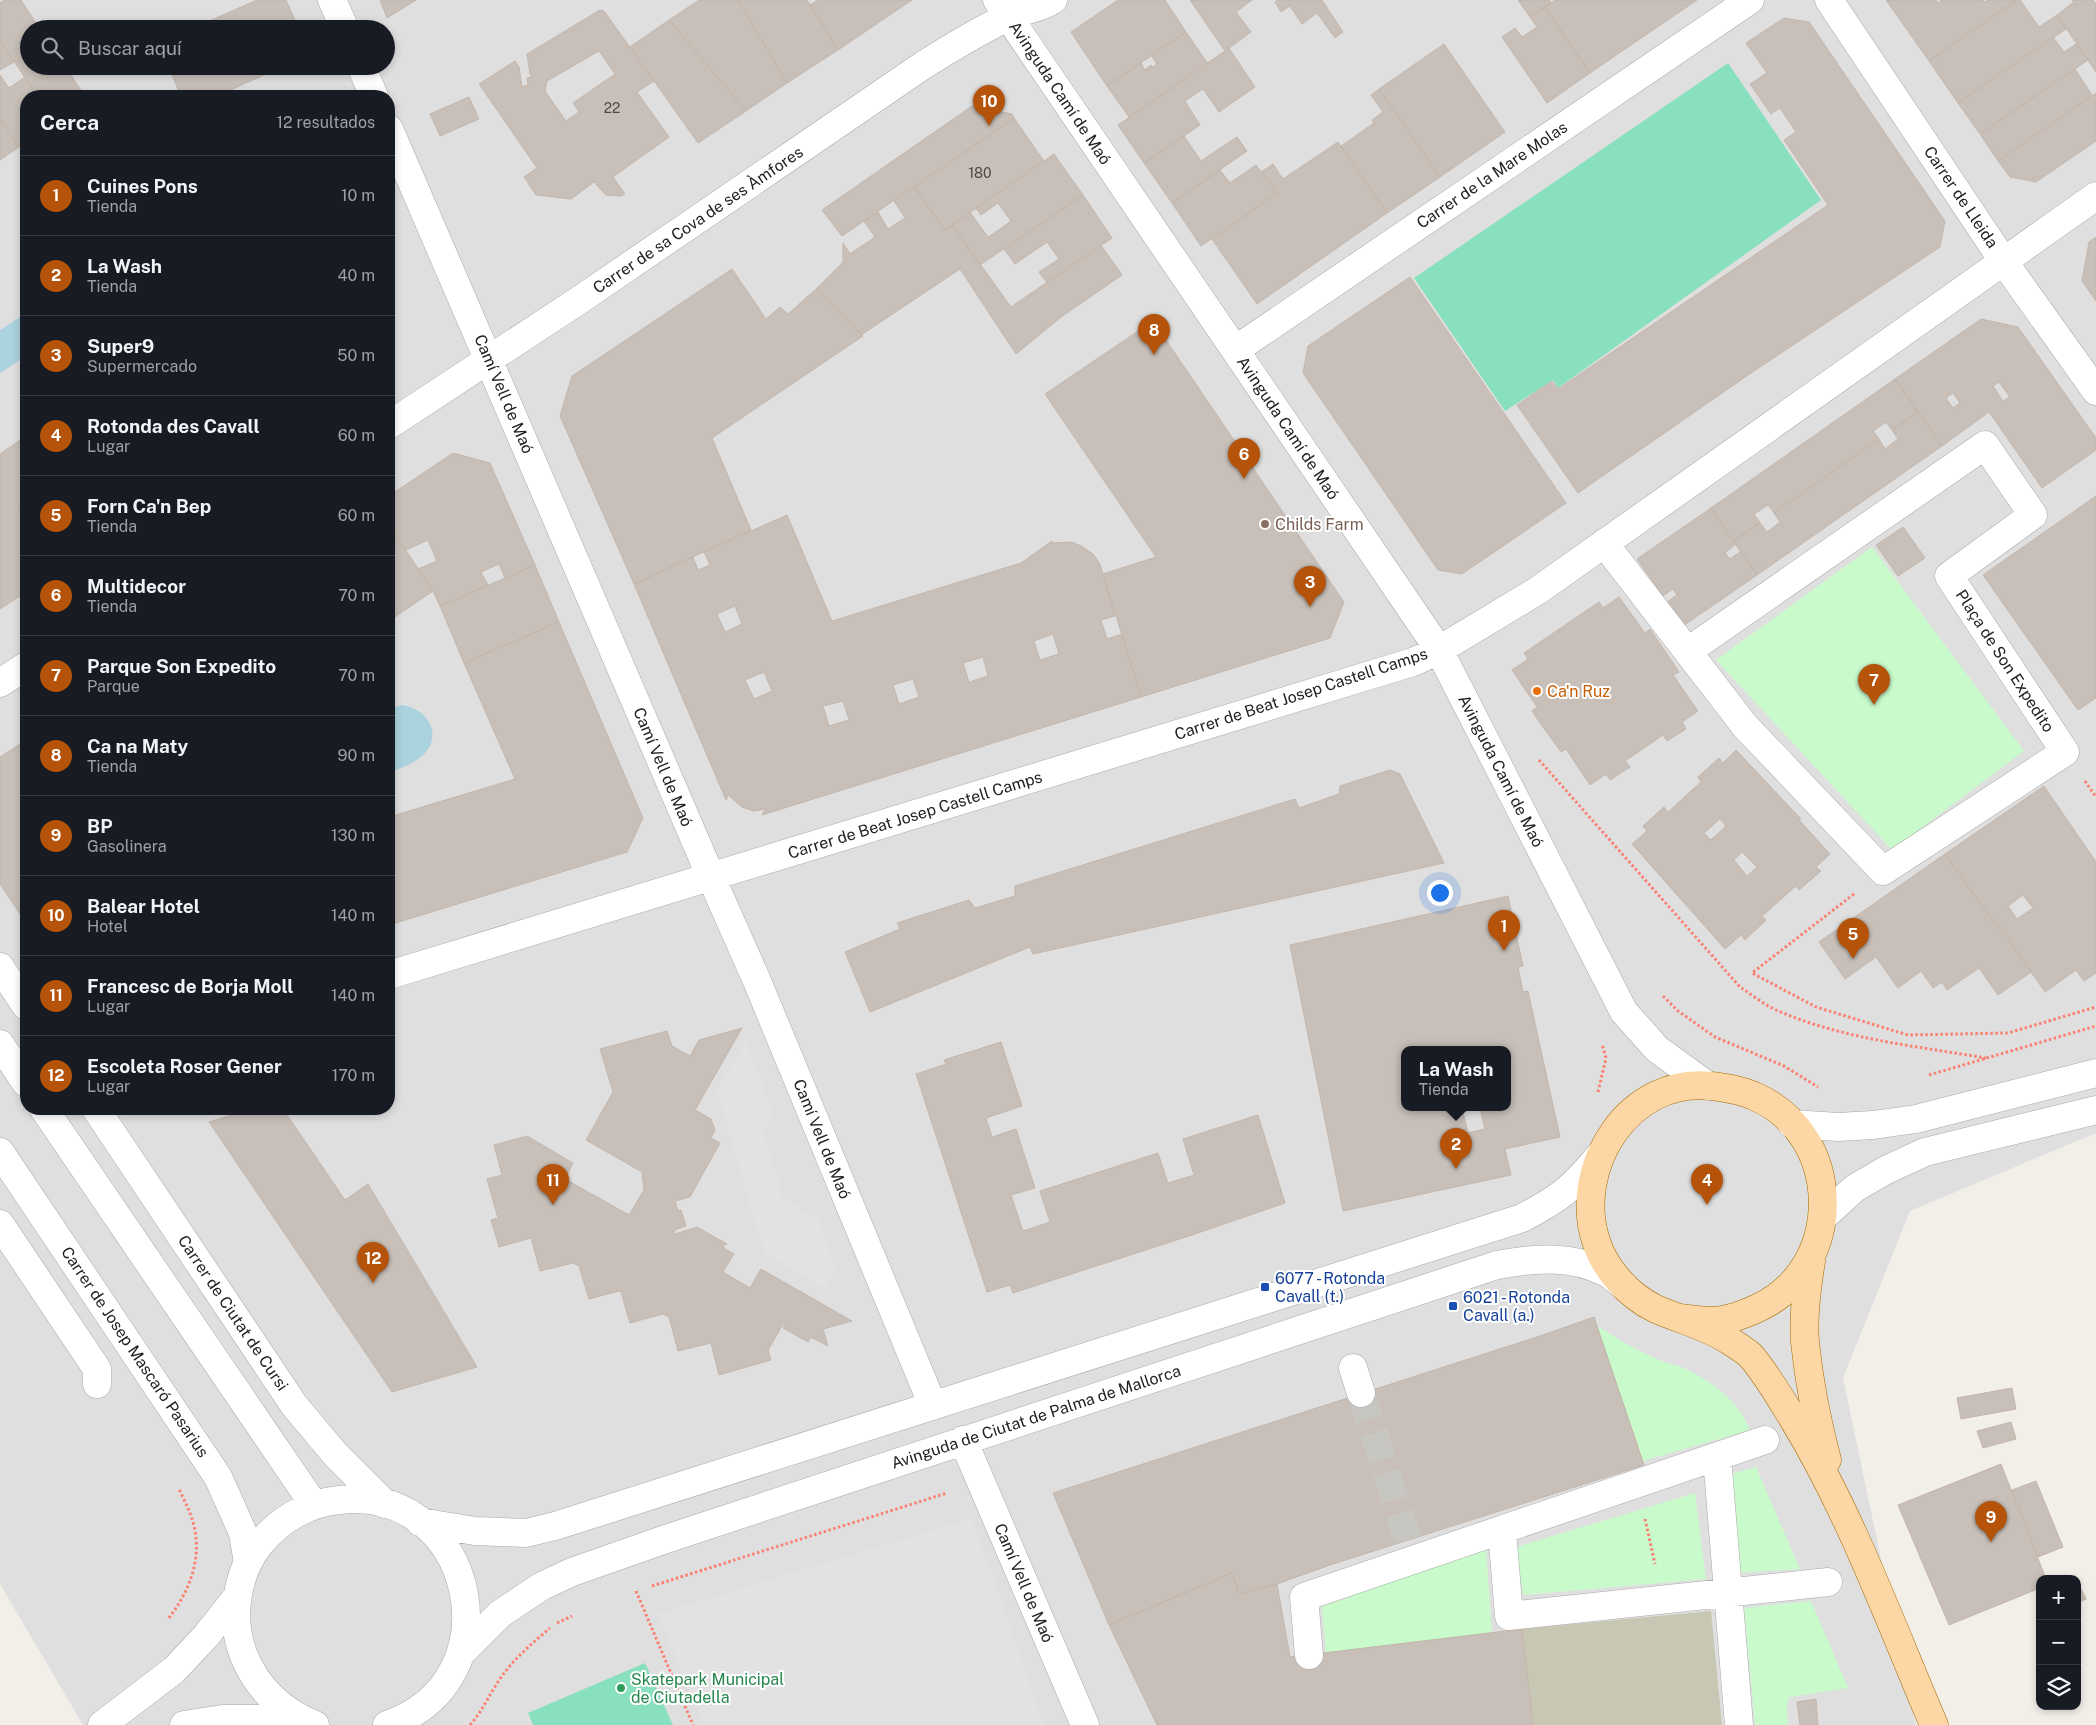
<!DOCTYPE html>
<html lang="es">
<head>
<meta charset="utf-8">
<style>
	:root { --surface:#171b24; --page:#20242c; --text:#f1f3f6; --muted:#9ea1a6; --line:#363941; --accent:#b45309 }
	body { margin:0; font-family:"Public Sans",sans-serif; background:var(--page); color:var(--text) }
	.controls { position:absolute; right:15px; bottom:15px; display:grid; overflow:hidden; border-radius:10px; box-shadow:0 2px 8px #0003 }
	.controls button { width:45px; height:45px; display:grid; place-items:center; padding:0; border:0; border-bottom:1px solid var(--line); background:var(--surface); color:var(--text); font:25px sans-serif }
	.you { position:absolute; left:1439px; top:892px; width:18px; height:18px; margin:-12px; border:4px solid #fff; border-radius:50%; background:#1a73e8; box-shadow:0 0 0 8px #1a73e833 }
	.badge { display:grid; place-items:center; width:32px; height:32px; border-radius:50%; background:var(--accent); color:#fff; font-size:16px; font-weight:700 }
	.pin { position:absolute; translate:-50% -41px; filter:drop-shadow(0 1px 2px #0008) }
	.pin::after { content:''; position:absolute; top:26px; width:18px; height:15px; background:inherit; clip-path:polygon(0 0,100% 0,50% 100%) }
	.popup { position:absolute; left:1401px; top:1046px; width:110px; height:65px; box-sizing:border-box; display:grid; place-content:center; border-radius:10px; background:var(--surface); filter:drop-shadow(0 1px 4px #0005); font-size:16px; white-space:nowrap; color:var(--muted) }
	.popup b { font-size:19px; color:var(--text) }
	.popup::after { content:''; position:absolute; left:50%; top:100%; margin-left:-10px; border:10px solid transparent; border-top-color:var(--surface) }
	.list { margin:0; padding:0; list-style:none }
	h2 { display:flex; justify-content:space-between; align-items:center; height:65px; margin:0; padding:0 20px; font-size:21px }
	h2 small { font-size:16px; font-weight:400; color:var(--muted) }
	.list li { display:grid; grid-template-columns:32px 1fr auto; gap:15px; align-items:center; box-sizing:border-box; height:80px; padding:0 20px; border-top:1px solid var(--line) }
	.list b { display:block; font-size:19px; white-space:nowrap }
	.list p { margin:0; font-size:16px; white-space:nowrap; color:var(--muted) }
	.list em { font-size:16px; font-style:normal; color:var(--muted) }
	.icon { flex:none; width:28px; height:28px; fill:none; stroke:currentColor; stroke-width:2; stroke-linecap:round; stroke-linejoin:round }
	.map { position:relative; flex:none; width:2096px; height:1725px; overflow:hidden }
	.search { position:absolute; background:var(--surface); box-shadow:0 2px 8px #0003; left:20px; top:20px; width:375px; height:55px; display:flex; align-items:center; gap:12px; box-sizing:border-box; padding:0 18px; border-radius:28px; color:var(--muted); font-size:19px }
	.panel { position:absolute; background:var(--surface); box-shadow:0 2px 8px #0003; left:20px; top:90px; width:375px; height:1025px; border-radius:20px }
	.map>svg:first-child { display:block }
</style>
</head>
<body>
<div class="map">
<svg width="2096" height="1725" viewBox="0 0 2096 1725">
	<rect width="100%" height="100%" fill="#f2efe9"/>
	<path fill="#e0dfdf" fill-rule="evenodd" d="M0,0h2096v1133l-186,78 -67,167 73,347h-1833l-83,-141zM29,29h357v37h-357zM26,96h363v1013h-363zM1405,1050h102v58h-102z"/>
	<path fill="#c7c7b4" d="M1711,1611l11,114h-190l-10,-96z"/>
	<path fill="#c8facc" d="M1872,547l152,204 -132,99 -176,-190z
		M1597,1326c21,13 42,26 65,35 7,3 15,4 22,7 29,14 53,31 66,62l-107,31z
		M1756,1467l44,102 -61,4 -11,-98z
		M1695,1493l11,86 -183,16 -7,-48z
		M1486,1549l6,84 -166,20 -4,-47z
		M1811,1601l37,87 -59,9 -2,9 1,19h-33l-11,-117z"/>
	<path fill="#88e0be" d="M1728,63l93,137 -263,188 -5,-8 -48,31 -91,-133z
		M645,1663l28,62h-140l-5,-12z"/>
	<path fill="#e2e2e2" d="M746,1040l26,72 -8,22 19,64 37,23 16,47 -12,20 -60,-35 -47,-162z
		M972,1518l72,207h-341l-45,-111z"/>
	<path fill="#aad3df" d="M26,313v43l-26,17v-43z
		M402,705c25,3 42,30 21,50 -8,8 -23,14 -34,17v-63z"/>
	<path fill="#c7bfb8" stroke="#c4b6ab" fill-rule="evenodd" d="M4,0h17l19,29h-11v37h36l19,29 -47,1 -37,-56v-37z
		M257,0h29l13,29h-108z
		M380,0h36l-29,18z
		M699,0h39l49,83 -41,28 -77,-91z
		M738,0h69l31,50 -51,33z
		M818,0h94l-74,50 -28,-45z
		M1118,0h47l21,32 -79,54 -36,-54z
		M1190,0h62l-16,12 15,20 -26,19z
		M1278,0h44l21,32 -8,6 -18,-25 -15,11 -12,-18 -9,6 -6,-10z
		M1518,0h31l2,3 -21,14z
		M1555,0h142l-107,73 -45,-66z
		M1886,0h50l1,3 5,-3h41l2,2 3,-2h29l-88,61z
		M2017,0h3l19,27 18,-12 9,14 -108,74 -29,-42z
		M2072,0h21l3,4v68l-39,-57 17,-13z
		M1545,7l45,66 -43,30 -45,-66 13,-9 7,9 15,-10 -7,-10z
		M600,10l4,1 50,70 -17,11 32,45 -56,40 12,17 -4,2 -15,-1 -12,-13 -23,17 -35,-4 -12,-18 13,-9 -58,-84 36,-23 4,6 3,20 6,-2 -1,-7 5,-1 -2,-3 -3,-20zM599,51l16,23 -42,29 6,9 -13,9 -21,-30 2,-10z
		M1784,18l25,4 136,199 -5,26 -192,128 -170,118 -61,-88 35,-24 6,8 270,-184 -44,-65 12,-8 -16,-24 -9,6 -21,-30 17,-11 -21,-30z
		M669,20l77,91 -48,32 -68,-96z
		M1186,32l22,32 -79,53 -22,-31 34,-23 4,7 6,-5 2,2 4,-3 -6,-9z
		M2053,37l11,15 12,-8 12,16 -108,74 -22,-31z
		M0,40l14,22 -14,8z
		M1444,44l61,88 -65,45 -61,-88z
		M1229,48l26,39 -36,25 -16,-23 -18,12 15,24 -56,38 -26,-38z
		M168,66h116l-67,30h-36z
		M2075,69l17,26 -94,66 -18,-27z
		M0,75l9,13 16,-11 12,19h-11v46l-7,5 -19,-28z
		M1379,89l61,88 -53,36 -46,-67 33,-23 -2,-3 11,-8 -12,-17z
		M2096,93v48l-60,41 -26,-5 -12,-16z
		M469,97l10,22 -39,17 -10,-22z
		M972,106l40,8 2,4 -172,118 -20,-26z
		M1014,118l30,43 -99,69 -31,-43z
		M0,119l19,28 -19,13z
		M1184,136l17,25 36,-24 10,14 -75,52 -28,-40z
		M1338,142l49,71 -130,91 -45,-65 65,-46 -16,-21 12,-8 10,15z
		M1054,154l29,41 -103,70 -28,-40 18,-13 18,25 5,-3 18,-13 -13,-18 -17,12 -5,-7z
		M1256,165l21,28 -76,53 -29,-43 48,-33 10,13z
		M914,187l31,43 7,-5 59,82 90,-62 21,30 -61,42 -45,37 -56,-85 -99,66 -45,-46 27,-27v-19l7,11 25,-17 -11,-16 14,-9 10,17 17,-11 -11,-17z
		M1083,195l29,43 -65,45 -8,-11 20,-13 -12,-17 -32,22 -11,-15z
		M2096,237v64l-14,-20 7,-39z
		M732,269l34,50 14,-12 8,7 28,-25 47,47 -151,102 39,92 -117,54 -74,-168 12,-40z
		M1410,277l156,226 -104,71 -24,-4 -135,-197 5,-27z
		M1981,319l37,8 78,111v12l-54,38 -53,-76 -47,34 -47,-67zM1999,382l11,15 -7,4 -10,-15zM1953,393l7,10 -7,5 -7,-10z
		M1153,321l191,281 -14,36 -189,59 -38,-123 53,-17 -111,-163z
		M1895,379l23,33 -26,18 -6,-8 -13,9 6,8 -105,74 -6,-8 -14,9 6,9 -27,18 -22,-33z
		M1918,412l24,34 -185,129 -24,-34 27,-18 7,9 13,-10 -6,-9 105,-74 6,10 13,-10 -6,-9z
		M26,436v66l-6,4 6,10v76l-26,17v-155z
		M453,453l37,10 45,102 -30,13 -6,-14 -18,8 7,13 -48,21 -7,-15 -15,-22 19,-8 -9,-21 -22,10 -17,-25v-29z
		M2096,496v202l-18,12 -95,-135z
		M1711,508l25,36 -11,9 5,6 11,-8 16,24 -74,51 -16,-24 10,-7 -4,-6 -10,7 -26,-37z
		M787,515l45,106 189,-58 31,-22v2l20,-1 11,5 11,8 6,9 15,52 -14,4 6,19 15,-5 19,63 -379,118 3,-6 -11,2 -12,-4 -14,-12 -2,5 -92,-216 59,-27 5,13 12,-5 -6,-13zM735,606l7,18 -17,8 -8,-18zM1053,634l6,20 -19,6 -6,-19zM983,657l5,19 -19,6 -6,-19zM764,672l8,19 -18,8 -9,-19zM913,679l6,18 -20,7 -6,-19zM843,701l6,19 -20,6 -6,-20z
		M389,525l44,66 -44,30z
		M1903,527l22,31 -27,18 -22,-31z
		M535,565l24,57 -95,41 -24,-57z
		M1619,597l26,36 5,-4 29,43 -6,3 25,36 -16,11 4,7 -19,12 -4,-6 -38,26 5,6 -20,13 -4,-6 -16,11 -24,-36 -5,3 -21,-29 -8,-12 5,-4 -25,-37 16,-11 -4,-6 75,-51 4,6z
		M559,622l84,196 -16,34 -238,73v-108l126,-38 -51,-116z
		M26,740v183l-26,-39v-127z
		M1736,750l65,69 -2,1 31,34 -14,13 5,4 -22,19 -3,-4 -34,30 4,4 -21,20 -4,-5 -16,14 -93,-105 15,-13 -4,-5 21,-19 4,5 33,-30 -3,-5 21,-19 4,5zM1720,819l6,7 -15,14 -7,-7zM1742,852l15,15 -10,9 -13,-16z
		M1390,770l10,4 44,89 -411,91 -3,-7 -160,65 -25,-60 55,-23 -3,-6 72,-23 6,8 40,-12v-10l280,-87 4,9 40,-14 1,-8z
		M2044,786l52,76v111l-12,8 -8,-11 -31,22 -46,-66 -2,1 -52,-73zM2023,895l10,13 -16,11 -9,-13z
		M1945,854l86,118 -33,23 -19,-27 -32,22 -5,-8 -9,6 -12,-17 -23,17 -22,-31 -31,22 -26,-37z
		M1508,896l15,70 -5,1 5,25 5,-1 32,146 -55,12 6,26 -168,36 -53,-266zM1405,1050h102v58h-27l5,21 -17,4 -6,-25h-57z
		M742,1028l-47,82 16,9 4,11 -4,8 9,5 -30,54 -15,4 3,10 3,-1 5,16 -12,4 1,4 22,-7 30,17 -4,1 2,4 9,5 -11,18 27,16 11,-19 91,52 -29,8 5,17 -17,-9 -3,5 -25,-14 3,-6 -1,-1 -17,29 3,10 -52,15 -8,-32 -33,8 -9,-34 -6,-3 -33,9 -9,-31 -2,-1 -30,8 -10,-33 -6,-3 -33,8 -9,-33 -32,9 -8,-27 7,-2 -11,-39 15,-4 -8,-30 33,-9 46,27 -8,16 64,36 15,-25 -2,-18 -56,-32 27,-48 -13,-43 67,-18 5,15 18,10 9,-16z
		M1001,1042l21,64 -36,12 6,19 24,-8 19,59 -24,7 12,36 27,-9 -10,-31 118,-38 10,30 26,-8 -11,-36 75,-24 27,88 -93,32 -179,58 -3,-8 -23,7 -71,-218 30,-10 -2,-4z
		M251,1109h32l62,91 23,-16 109,183 -85,25 -183,-270z
		M1594,1317l50,148 -311,99 -56,20 -38,10 -7,-21 -123,52 -56,-132 490,-158z
		M2012,1388l4,21 -55,10 -4,-21z
		M2011,1422l5,17 -33,9 -6,-17z
		M2001,1464l45,115h-6v9l-91,37 -51,-120z
		M2036,1481l27,66 -25,10 -26,-67z
		M1232,1573l7,21 38,-10 13,73 232,-28 11,96h-376l-48,-100z
		M2077,1581l9,18 -9,4z
		M1816,1699l2,26h-18l-3,-23z"/>
	<g fill="none" stroke-linecap="round" stroke-linejoin="round">
		<path stroke="#c8c6c1" stroke-width="28" stroke-dasharray="28 14" stroke-linecap="butt" d="M1361,1393l47,147"/>
		<defs>
			<path id="minor" d="M332,0l13,29
				M997,0l442,650 185,362 33,37 51,37
				M1829,0l175,262 92,129
				M361,66l13,30
				M389,129l322,748 46,104 176,425
				M1235,350l515,-350
				M389,425l189,-124 347,-237c26,-16 53,-33 81,-46 15,-8 33,-9 47,-18
				M1604,543l141,183 138,145 182,-119 -116,-176 84,-61 -48,-70 -297,206
				M0,683l26,-17
				M0,967l26,39
				M389,975l1024,-313 26,-12 98,-59 559,-395
				M0,1044l26,39
				M44,1109l270,396
				M96,1109l198,296 41,49 50,50
				M1792,1124l46,3 35,-2 43,-6 180,-46
				M0,1152l218,325 25,56 5,30
				M1823,1217l32,-29 31,-18 39,-18 171,-42
				M0,1224l97,145v15
				M1353,1368l8,25
				M963,1440l122,285
				M1717,1457l22,268
				M420,1522l55,9 51,2 29,-7 967,-308c37,-19 51,-30 77,-62
				M1502,1530l7,86 319,-34
				M461,1653l39,-39 42,-28 30,-14 94,-33 831,-274c37,-7 74,-10 108,7 7,3 13,10 19,14
				M1309,1655l-5,-58 461,-157
				M102,1725l72,-55 32,-34 31,-39
				M184,1725l39,-6h78
				M315,1725c-32,-13 -57,-35 -71,-69 -14,-35 -9,-80 15,-111 20,-25 48,-42 80,-45 135,-16 180,180 48,225"/>
			<path id="major" d="M1811,1261c-4,26 -8,54 -6,81 4,40 12,80 22,118
				M1680,1318c10,1 21,3 31,3 16,0 32,-6 47,-13 88,-41 86,-174 -4,-212 -13,-6 -28,-8 -42,-10 -83,-10 -140,81 -116,155 9,29 33,55 60,68 25,11 51,17 74,32 6,4 14,9 20,14 16,18 29,41 42,62 58,95 98,205 142,308"/>
		</defs>
		<use href="#minor" stroke="#a9a9a9" stroke-width="29"/>
		<use href="#major" stroke="#a06b00" stroke-width="29"/>
		<path stroke="#fa8072" stroke-width="3" stroke-dasharray="2.5 2.5" stroke-linecap="butt" d="M1539,760l201,227c11,7 23,17 36,23 66,29 139,36 210,48
			M2085,781l11,16
			M1854,894l-102,79 64,34 92,28 100,-2 88,-26
			M1663,996l15,15 37,26 69,29 34,21
			M1929,1075l167,-49
			M1598,1092l8,-34 -4,-14
			M1645,1519l10,45
			M652,1586l295,-93
			M636,1591l57,134
			M169,1618c21,-28 34,-61 24,-96 -3,-11 -9,-22 -14,-33
			M557,1623l15,-7
			M470,1725c11,-12 17,-26 26,-40 14,-23 34,-40 54,-57"/>
		<use href="#minor" stroke="#fff" stroke-width="28"/>
		<use href="#major" stroke="#fcd6a4" stroke-width="28"/>
	</g>
	<circle fill="#8d6e63" stroke="#fff" stroke-width="2" cx="1265" cy="524" r="5"/>
	<circle fill="#e8710a" stroke="#fff" stroke-width="2" cx="1537" cy="691" r="5"/>
	<g fill="#1a4fb4" stroke="#fff" stroke-width="2">
		<rect x="1260" y="1282" width="10" height="10" rx="2.5"/>
		<rect x="1448" y="1301" width="10" height="10" rx="2.5"/>
	</g>
	<circle fill="#2e9e5b" stroke="#fff" stroke-width="2" cx="621" cy="1688" r="5"/>
	<g text-anchor="middle" dominant-baseline="central" stroke-width="4" stroke-linejoin="round" paint-order="stroke">
		<g font-size="14" fill="#4b4948">
			<text x="612" y="108">22</text>
			<text x="980" y="173">180</text>
		</g>
		<g font-size="16" fill="#222" stroke="#fff">
			<text transform="translate(1060 93) rotate(56)">Avinguda Camí de Maó</text>
			<text transform="translate(1492 175) rotate(-34)">Carrer de la Mare Molas</text>
			<text transform="translate(1961 197) rotate(56)">Carrer de Lleida</text>
			<text transform="translate(698 220) rotate(-34)">Carrer de sa Cova de ses Àmfores</text>
			<text transform="translate(504 394) rotate(67)">Camí Vell de Maó</text>
			<text transform="translate(1288 428) rotate(56)">Avinguda Camí de Maó</text>
			<text transform="translate(2005 661) rotate(57)">Plaça de Son Expedito</text>
			<text transform="translate(1301 694) rotate(-18)">Carrer de Beat Josep Castell Camps</text>
			<text transform="translate(663 767) rotate(67)">Camí Vell de Maó</text>
			<text transform="translate(1501 771) rotate(63)">Avinguda Camí de Maó</text>
			<text transform="translate(915 815) rotate(-17)">Carrer de Beat Josep Castell Camps</text>
			<text transform="translate(822 1139) rotate(68)">Camí Vell de Maó</text>
			<text transform="translate(233 1313) rotate(56)">Carrer de Ciutat de Cursi</text>
			<text transform="translate(135 1352) rotate(56)">Carrer de Josep Mascaró Pasarius</text>
			<text transform="translate(1036 1417) rotate(-18)">Avinguda de Ciutat de Palma de Mallorca</text>
			<text transform="translate(1024 1583) rotate(67)">Camí Vell de Maó</text>
		</g>
		<g font-size="16" fill="#785e54" stroke="#fff" text-anchor="start">
			<text x="1275" y="524">Childs Farm</text>
		</g>
		<g font-size="16" fill="#c56008" stroke="#fff" text-anchor="start">
			<text x="1547" y="691">Ca'n Ruz</text>
		</g>
		<g font-size="16" fill="#164399" stroke="#fff" text-anchor="start">
			<text x="1275" y="1278">6077 - Rotonda<tspan x="1275" dy="18">Cavall (t.)</tspan></text>
			<text x="1463" y="1297">6021 - Rotonda<tspan x="1463" dy="18">Cavall (a.)</tspan></text>
		</g>
		<g font-size="16" fill="#27864d" stroke="#fff" text-anchor="start">
			<text x="631" y="1679">Skatepark Municipal<tspan x="631" dy="18">de Ciutadella</tspan></text>
		</g>
	</g>
</svg>
<div class="controls">
<button>+</button>
<button>−</button>
<button><svg class="icon" aria-label="layers" viewBox="0 0 24 24"><path d="M12 4l9 5-9 5-9-5zM3 14l9 5 9-5"/></svg></button>
</div>
<div class="you"></div>
<div class="pin badge" style="left:1504px;top:951px">1</div>
<div class="pin badge" style="left:1456px;top:1169px">2</div>
<div class="popup"><b>La Wash</b>Tienda</div>
<div class="pin badge" style="left:1310px;top:607px">3</div>
<div class="pin badge" style="left:1707px;top:1205px">4</div>
<div class="pin badge" style="left:1853px;top:959px">5</div>
<div class="pin badge" style="left:1244px;top:479px">6</div>
<div class="pin badge" style="left:1874px;top:705px">7</div>
<div class="pin badge" style="left:1154px;top:355px">8</div>
<div class="pin badge" style="left:1991px;top:1542px">9</div>
<div class="pin badge" style="left:989px;top:126px">10</div>
<div class="pin badge" style="left:553px;top:1205px">11</div>
<div class="pin badge" style="left:373px;top:1283px">12</div>
<div class="search"><svg class="icon" aria-label="search" viewBox="0 0 24 24"><circle cx="10" cy="10" r="6"/><path d="M15 15l6 6"/></svg>Buscar aquí</div>
<section class="panel">
<h2>Cerca<small>12 resultados</small></h2>
<ul class="list">
<li><span class="badge">1</span><div><b>Cuines Pons</b><p>Tienda</p></div><em>10 m</em></li>
<li><span class="badge">2</span><div><b>La Wash</b><p>Tienda</p></div><em>40 m</em></li>
<li><span class="badge">3</span><div><b>Super9</b><p>Supermercado</p></div><em>50 m</em></li>
<li><span class="badge">4</span><div><b>Rotonda des Cavall</b><p>Lugar</p></div><em>60 m</em></li>
<li><span class="badge">5</span><div><b>Forn Ca'n Bep</b><p>Tienda</p></div><em>60 m</em></li>
<li><span class="badge">6</span><div><b>Multidecor</b><p>Tienda</p></div><em>70 m</em></li>
<li><span class="badge">7</span><div><b>Parque Son Expedito</b><p>Parque</p></div><em>70 m</em></li>
<li><span class="badge">8</span><div><b>Ca na Maty</b><p>Tienda</p></div><em>90 m</em></li>
<li><span class="badge">9</span><div><b>BP</b><p>Gasolinera</p></div><em>130 m</em></li>
<li><span class="badge">10</span><div><b>Balear Hotel</b><p>Hotel</p></div><em>140 m</em></li>
<li><span class="badge">11</span><div><b>Francesc de Borja Moll</b><p>Lugar</p></div><em>140 m</em></li>
<li><span class="badge">12</span><div><b>Escoleta Roser Gener</b><p>Lugar</p></div><em>170 m</em></li>
</ul>
</section>
</div>
</body>
</html>
